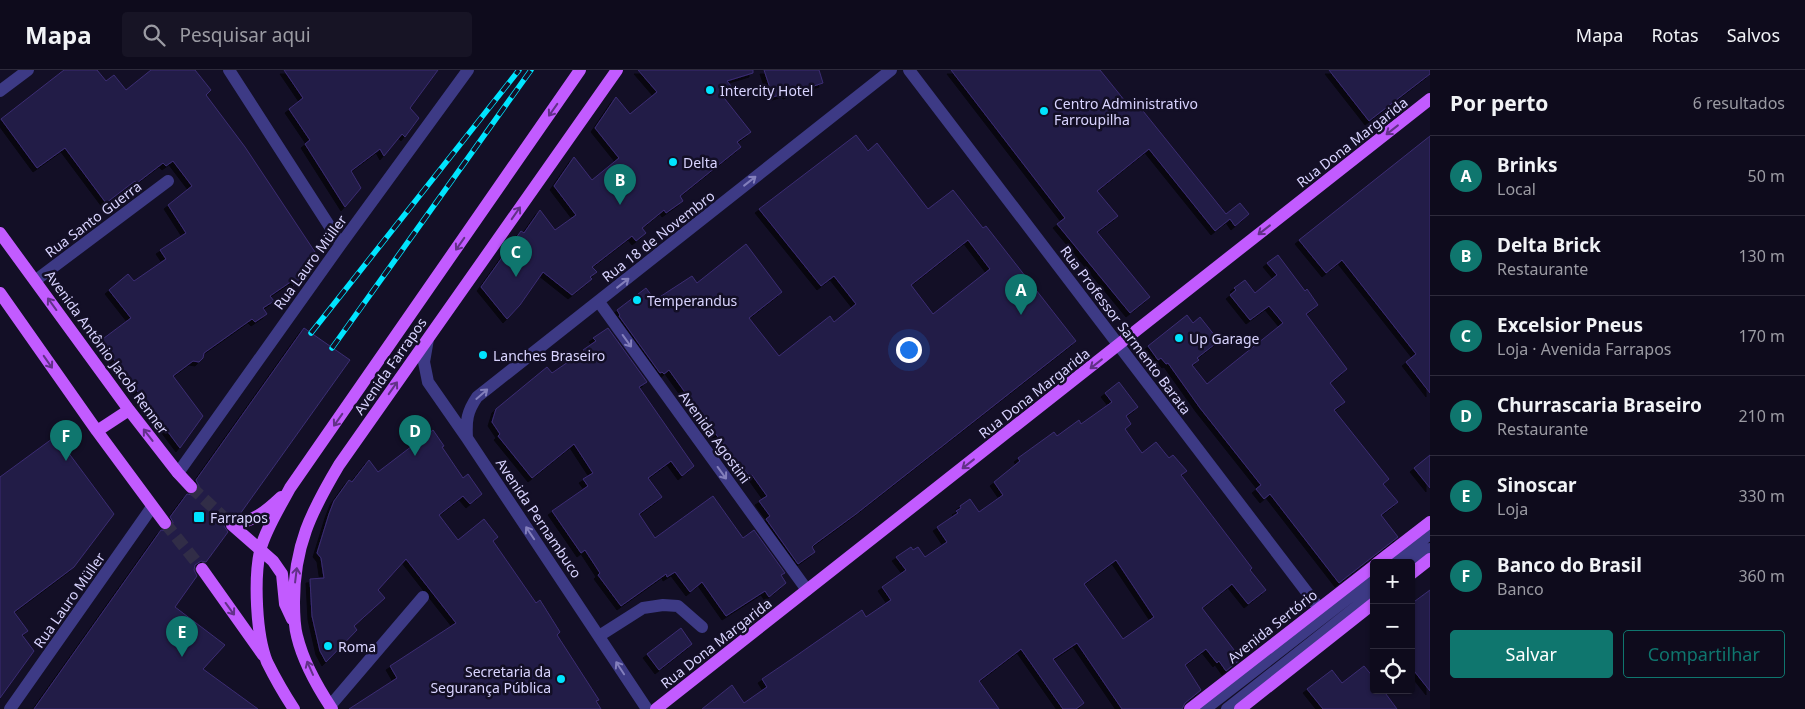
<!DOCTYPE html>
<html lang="pt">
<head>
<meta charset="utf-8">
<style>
	:root { --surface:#0e0b1c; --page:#171425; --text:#f1f3f6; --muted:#9b9ba3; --line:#2e2b3b; --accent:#0f766e }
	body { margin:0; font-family:"Noto Sans",sans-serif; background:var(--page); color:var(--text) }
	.controls { position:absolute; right:15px; bottom:15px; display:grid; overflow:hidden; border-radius:5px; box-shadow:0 1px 4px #0004 }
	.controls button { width:45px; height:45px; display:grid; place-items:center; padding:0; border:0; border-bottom:1px solid var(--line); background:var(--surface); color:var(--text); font:25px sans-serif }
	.you { position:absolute; left:908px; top:279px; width:18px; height:18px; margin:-12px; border:4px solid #fff; border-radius:50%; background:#1a73e8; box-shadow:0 0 0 8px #1a73e833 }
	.badge { display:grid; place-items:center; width:32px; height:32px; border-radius:50%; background:var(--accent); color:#fff; font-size:16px; font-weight:700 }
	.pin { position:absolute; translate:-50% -41px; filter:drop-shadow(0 1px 2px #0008) }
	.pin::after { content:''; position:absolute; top:26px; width:18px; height:15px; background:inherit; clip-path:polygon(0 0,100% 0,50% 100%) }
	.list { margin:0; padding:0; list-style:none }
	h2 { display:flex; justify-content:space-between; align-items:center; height:65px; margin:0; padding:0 20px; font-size:21px }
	h2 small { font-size:16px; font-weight:400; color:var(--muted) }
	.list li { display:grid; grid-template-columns:32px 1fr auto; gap:15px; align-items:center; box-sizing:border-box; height:80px; padding:0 20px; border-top:1px solid var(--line) }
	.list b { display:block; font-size:19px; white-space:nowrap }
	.list p { margin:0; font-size:16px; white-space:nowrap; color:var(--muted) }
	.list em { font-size:16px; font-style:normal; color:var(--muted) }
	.actions { display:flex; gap:10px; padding:15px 20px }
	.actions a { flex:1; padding:11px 0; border:1px solid var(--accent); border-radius:5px; text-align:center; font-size:18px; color:var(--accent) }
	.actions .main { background:var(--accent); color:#fff }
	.icon { flex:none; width:28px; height:28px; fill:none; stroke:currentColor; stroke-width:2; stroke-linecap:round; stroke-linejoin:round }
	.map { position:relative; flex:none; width:1430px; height:639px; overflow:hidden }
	header { display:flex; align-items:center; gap:30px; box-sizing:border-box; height:70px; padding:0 25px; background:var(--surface); border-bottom:1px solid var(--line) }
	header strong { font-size:24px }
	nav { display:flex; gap:28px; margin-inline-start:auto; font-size:18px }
	.search { width:350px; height:45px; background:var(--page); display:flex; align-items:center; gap:12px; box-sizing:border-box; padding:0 18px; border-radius:5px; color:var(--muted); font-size:19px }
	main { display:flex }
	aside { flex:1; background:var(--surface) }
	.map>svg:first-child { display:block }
</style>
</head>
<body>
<header>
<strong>Mapa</strong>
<div class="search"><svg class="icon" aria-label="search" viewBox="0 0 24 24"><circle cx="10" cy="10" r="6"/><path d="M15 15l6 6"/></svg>Pesquisar aqui</div>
<nav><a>Mapa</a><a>Rotas</a><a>Salvos</a></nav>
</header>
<main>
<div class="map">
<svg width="1430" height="639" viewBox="0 0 1430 639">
	<defs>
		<filter id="shadow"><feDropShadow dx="-4" dy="4" stdDeviation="0" flood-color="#0009"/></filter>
	</defs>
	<rect width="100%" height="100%" fill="#130f26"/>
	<path fill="#241b47" stroke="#3b2d73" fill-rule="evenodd" filter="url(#shadow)" d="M64,0h33l9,11 8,-6 12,15 25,-20h44l16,20 -5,5 39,52 72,108 -23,31 -2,-5 -22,15 4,5 -11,7 4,6 -12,8 -3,-3 -48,34 -1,5 -4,4 -6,-1 -20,15 30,40 -23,32 -80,-107 31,-23 -22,-28 19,-16 6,7 32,-22 -6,-9 26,-17 -18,-28 24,-19 -19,-25 -7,5 -3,-3 -26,20 -2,-2 -29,22 -41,-55 -28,20 -36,-49z
		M284,0h154l-28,38 9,10 -14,19 -3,-3 -18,22 -4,-7 -29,22 10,17 -16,19 -40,-63 5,-4 -21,-31 14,-11z
		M638,0h115v3l-26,8 4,5 -10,8 30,38 -14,10 4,5 -61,49 3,5 -17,12 -2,-3 -22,18 4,5 -10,8 -4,-5 -40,31 5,5 -7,5 2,2 -20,16 -29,-23 -23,33 -13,14 -26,-32 40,-56 3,2 16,-23 15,20 21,-15 -22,-29 20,-29 18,23 27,-22 -24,-30 21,-31 14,17 27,-22z
		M764,0h55l4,13 -36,12 -1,-2 -13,4z
		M951,0h149l29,36 6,-5 91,113 14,-11 9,11 -14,12 -5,-7 -15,12 -66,-82 -52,42 21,25 -21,16 53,65 -20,16 -73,-89 8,-6z
		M1329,0h101v4l-61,47z
		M856,65l12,16 9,-8 51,66 25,-19 30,38 3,-2 90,115 -220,173 -41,30 -3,3 3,5 -17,12 -32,-45 4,-3 -11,-15 8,-5 -15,-21 -2,1 -9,-10 -34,-43 -38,-53 -5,4 -2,-2 -2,1 -41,-57 1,-1 -3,-5 29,-22 9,12 37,-24 5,7 49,-39 36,48 -33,26 30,38 51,-40 4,6 22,-18 -22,-28 -13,10 -62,-77zM968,170l22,29 -57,45 -22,-29z
		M1430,66v257l-24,-31 10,-8 -74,-94 -16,13 -27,-33z
		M1278,185l27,36 2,-2 11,16 -12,9 41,55 -17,14 15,19 -11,8 55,69 -6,5 15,18 -17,13 17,22 -59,46 -69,-89 -6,5 -8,-10 5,-4 -61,-77 -32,-45 -2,1 -5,-6 -3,2 -10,-14 39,-31 6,8 7,-6 19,24 -22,17 2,2 -7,5 15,19 76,-61 -14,-17 -19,14 -20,-25 6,-5 -2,-2 11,-8 10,13 22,-18 -10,-12z
		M304,258l46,32 -110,154 -14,6 -2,6 4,6 -22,30 -5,-1 -6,4 -1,5 3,6 -22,31 50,38 -22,24 55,40h-224l127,-179 5,1 6,-4 1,-5 -3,-5 17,-23 5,1 5,-2 2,-7 -3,-6z
		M608,258l39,54 -8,5 55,79 -12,10 -11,-15 -23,17 14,19 -23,17 16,24 58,-42 30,42 11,-8 31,43 -4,2 5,8 -17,14 -4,-6 -39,25 -24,-34 -12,10 -15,-20 -8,5 -1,-3 -45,32 -23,-31 2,-2 -15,-23 -4,3 -29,-42 36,-25 -5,-7 10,-6 -19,-29 -42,34 -34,-42 2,-2 -8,-12 4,-13 51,-42 5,6 32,-22 -1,-1 13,-9 -3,-3z
		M1119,312l19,25 -12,9 5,8 -6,5 17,24 14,-11 13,16 4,-3 14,16 -6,4 71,93 -2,2 16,20 -18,14 -16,-20 -30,24 39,51 -15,12 -7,-10 -2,2 -11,-14 -21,16 16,25 -16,13 -3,6h-60l-45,-66 -24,16 31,44 -8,6h-13l-42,-60 -42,32 20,28h-297l30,-24 12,18 23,-16 -5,-8 31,-21 69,-48 4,7 25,-17 -9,-13 24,-17 -10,-13 15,-10 2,3 5,-3 7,10 22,-15 -10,-15 21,-14 -2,-2 5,-3 -1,-2 10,-7 9,13 24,-17 -9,-13 26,-21 -2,-3 36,-26 3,4 22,-16 2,4 31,-22 -7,-9zM1116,490l38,57 -31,22 -39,-55z
		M433,360l11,16 -2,1 21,31 5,-4 14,20 -12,10 -7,-8 -24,19 19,25 26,-21 14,18 -5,4 43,62 4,-3 20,32 -3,3 42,65 -3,1 5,8h-252l48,-31 -7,-12 66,-43 -50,-64 -28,31 7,8 -31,28 3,4 -31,32 -6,-11 -8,-35 -2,-37 14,-1 -3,-20 -4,-5 12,-39 5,-13 15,-21 3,2 17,-22 9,12z
		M56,366l58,78 -40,53 -60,45 14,19 -6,4 12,16 -34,47v-221z
		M1430,385v33l-16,-20z
		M1430,520v101l-19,-24v-63z
		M681,558l11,16 -33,26 -12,-16z
		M1364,596l10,12v12h9l14,19h-74l-16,-20 25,-19 10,13z"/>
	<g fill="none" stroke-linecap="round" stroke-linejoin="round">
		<path stroke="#312d47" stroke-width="12" stroke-dasharray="12 6" stroke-linecap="butt" d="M191,417l41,38
			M165,453l37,46"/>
		<path stroke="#3d3a85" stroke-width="12" d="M229,0l112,174
			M909,0l416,546
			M0,21l28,-21
			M36,210l132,-99
			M599,232l208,288
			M428,269l-4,23 4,20 39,56 180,271
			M467,368c-1,-18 0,-26 10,-41l414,-327
			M178,403l163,-229 127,-174
			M1393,493l37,-29
			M1411,494l19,-15
			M599,566l44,-28 20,-3 15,1 24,21
			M330,636l93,-109
			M10,639l142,-202
			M1205,639l169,-131
			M1227,639l147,-116"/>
		<path stroke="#c25bff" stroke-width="12" d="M0,163l129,177 49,63 13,14
			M0,223l97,138 68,92
			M97,361l32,-21
			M232,455l41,36 9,13 3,30 7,15
			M232,455c23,-5 32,-12 49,-28
			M1377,493l53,-41
			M202,499l61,86
			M1411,504l19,-15
			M294,639c-10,-15 -19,-31 -27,-47 -11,-27 -13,-83 -7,-111 5,-21 20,-44 30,-63l290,-418
			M332,639c-14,-21 -29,-48 -35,-73 -3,-11 -3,-22 -3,-34 0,-56 17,-90 45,-137l278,-395
			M656,639l774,-610
			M1190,639l184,-143
			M1240,639l134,-106"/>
		<defs>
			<path id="rail" d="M311,263l208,-263
				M332,278l199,-278"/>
		</defs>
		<use href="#rail" stroke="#00e5ff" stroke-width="5.5"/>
		<use href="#rail" stroke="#130f26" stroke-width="4" stroke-dasharray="11" stroke-linecap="butt"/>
	</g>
	<defs><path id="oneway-shaft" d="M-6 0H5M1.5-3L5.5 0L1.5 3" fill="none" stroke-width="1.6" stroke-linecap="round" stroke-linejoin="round" transform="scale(1.25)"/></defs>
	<g stroke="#623188">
		<use href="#oneway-shaft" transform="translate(553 40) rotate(125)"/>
		<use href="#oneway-shaft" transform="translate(1392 60) rotate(142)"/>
		<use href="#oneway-shaft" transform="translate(516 143) rotate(-55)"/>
		<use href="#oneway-shaft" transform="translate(1264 160) rotate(142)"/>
		<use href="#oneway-shaft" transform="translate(460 174) rotate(125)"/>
		<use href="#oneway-shaft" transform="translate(52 234) rotate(-126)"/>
		<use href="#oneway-shaft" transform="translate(48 292) rotate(55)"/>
		<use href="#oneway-shaft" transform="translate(1096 294) rotate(142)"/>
		<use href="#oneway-shaft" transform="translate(393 318) rotate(-55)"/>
		<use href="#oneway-shaft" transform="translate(338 350) rotate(125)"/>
		<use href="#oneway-shaft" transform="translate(148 365) rotate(-128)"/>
		<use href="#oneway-shaft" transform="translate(968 394) rotate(142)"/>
		<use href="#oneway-shaft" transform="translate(296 505) rotate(-83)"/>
		<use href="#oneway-shaft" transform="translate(230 539) rotate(54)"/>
		<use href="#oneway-shaft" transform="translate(310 598) rotate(-114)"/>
	</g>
	<g stroke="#837fbc">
		<use href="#oneway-shaft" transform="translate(750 111) rotate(-38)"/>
		<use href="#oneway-shaft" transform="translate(623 213) rotate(-38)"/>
		<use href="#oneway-shaft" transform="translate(627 271) rotate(54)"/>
		<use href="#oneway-shaft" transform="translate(482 324) rotate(-41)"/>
		<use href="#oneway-shaft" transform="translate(722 403) rotate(54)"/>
		<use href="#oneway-shaft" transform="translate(530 463) rotate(-124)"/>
		<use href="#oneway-shaft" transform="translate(620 598) rotate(-123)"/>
	</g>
	<g fill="#00e5ff" stroke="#130f26" stroke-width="2">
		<circle cx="710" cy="20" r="5"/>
		<circle cx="1044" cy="41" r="5"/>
		<circle cx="673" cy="92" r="5"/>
		<circle cx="637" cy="230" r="5"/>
		<circle cx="1179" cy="268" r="5"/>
		<circle cx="483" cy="285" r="5"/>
		<rect x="193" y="441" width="12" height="12" rx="2.5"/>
		<circle cx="328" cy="576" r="5"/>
		<circle cx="561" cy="609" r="5"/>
	</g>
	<g text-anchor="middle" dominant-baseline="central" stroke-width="5" stroke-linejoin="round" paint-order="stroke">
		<g font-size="14" fill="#d9d4ff" stroke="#130f26" text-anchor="start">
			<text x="720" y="20">Intercity Hotel</text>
			<text x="1054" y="33">Centro Administrativo<tspan x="1054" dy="16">Farroupilha</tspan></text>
			<text x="683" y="92">Delta</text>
			<text x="647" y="230">Temperandus</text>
			<text x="1189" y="268">Up Garage</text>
			<text x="493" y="285">Lanches Braseiro</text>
			<text x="210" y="447">Farrapos</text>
			<text x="338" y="576">Roma</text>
			<text x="551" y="601" text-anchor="end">Secretaria da<tspan x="551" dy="16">Segurança Pública</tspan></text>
		</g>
		<g font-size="14" fill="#d9d4ff" stroke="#130f26">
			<text transform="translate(1352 72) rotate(-38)">Rua Dona Margarida</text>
			<text transform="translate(93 149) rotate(-37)">Rua Santo Guerra</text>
			<text transform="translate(658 166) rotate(-38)">Rua 18 de Novembro</text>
			<text transform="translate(310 192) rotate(-54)">Rua Lauro Müller</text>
			<text transform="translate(1126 260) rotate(53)">Rua Professor Sarmento Barata</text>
			<text transform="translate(107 282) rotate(54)">Avenida Antônio Jacob Renner</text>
			<text transform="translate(390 296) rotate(-55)">Avenida Farrapos</text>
			<text transform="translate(1034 323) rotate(-38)">Rua Dona Margarida</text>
			<text transform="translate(715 367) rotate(54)">Avenida Agostini</text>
			<text transform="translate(539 448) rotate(56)">Avenida Pernambuco</text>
			<text transform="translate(69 530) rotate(-55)">Rua Lauro Müller</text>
			<text transform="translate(1272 556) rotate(-38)">Avenida Sertório</text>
			<text transform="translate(716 573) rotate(-38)">Rua Dona Margarida</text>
		</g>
	</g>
</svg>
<div class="controls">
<button>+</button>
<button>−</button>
<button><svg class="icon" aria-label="locate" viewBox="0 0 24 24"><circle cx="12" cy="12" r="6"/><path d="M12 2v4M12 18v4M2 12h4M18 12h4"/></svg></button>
</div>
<div class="you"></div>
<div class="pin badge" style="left:1021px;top:245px">A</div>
<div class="pin badge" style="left:620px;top:135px">B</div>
<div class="pin badge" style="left:516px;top:207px">C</div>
<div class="pin badge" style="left:415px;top:386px">D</div>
<div class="pin badge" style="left:182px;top:587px">E</div>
<div class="pin badge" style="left:66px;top:391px">F</div>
</div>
<aside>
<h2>Por perto<small>6 resultados</small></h2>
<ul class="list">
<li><span class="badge">A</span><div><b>Brinks</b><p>Local</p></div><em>50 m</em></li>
<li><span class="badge">B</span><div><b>Delta Brick</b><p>Restaurante</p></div><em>130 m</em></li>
<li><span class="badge">C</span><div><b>Excelsior Pneus</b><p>Loja · Avenida Farrapos</p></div><em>170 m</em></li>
<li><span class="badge">D</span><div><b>Churrascaria Braseiro</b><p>Restaurante</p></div><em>210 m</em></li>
<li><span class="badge">E</span><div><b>Sinoscar</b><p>Loja</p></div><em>330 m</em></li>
<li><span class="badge">F</span><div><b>Banco do Brasil</b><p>Banco</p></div><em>360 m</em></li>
</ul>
<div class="actions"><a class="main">Salvar</a><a>Compartilhar</a></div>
</aside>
</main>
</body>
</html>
